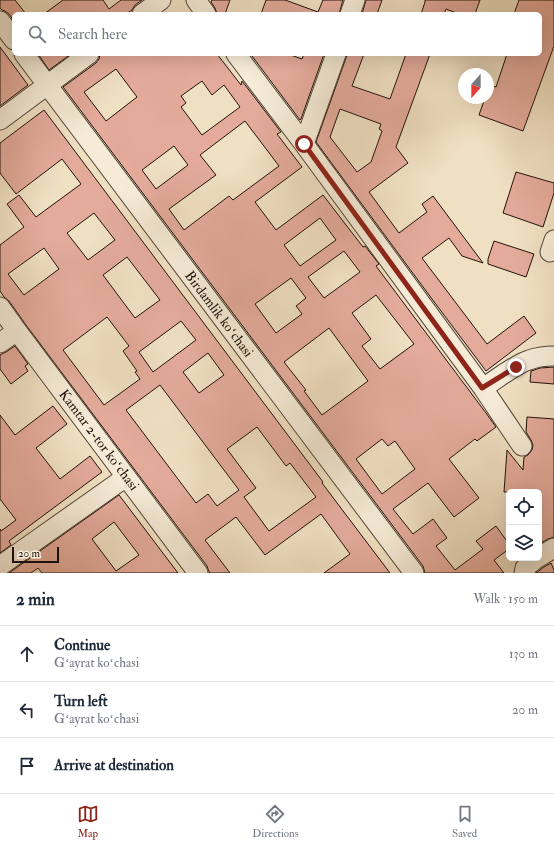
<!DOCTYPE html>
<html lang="en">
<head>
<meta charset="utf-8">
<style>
	:root { --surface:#fff; --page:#f2f2f3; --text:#1f2937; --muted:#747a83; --line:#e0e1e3; --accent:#8f2418 }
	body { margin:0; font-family:"IM FELL Double Pica",serif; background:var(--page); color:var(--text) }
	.controls { position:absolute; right:12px; bottom:12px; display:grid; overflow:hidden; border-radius:6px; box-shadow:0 4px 16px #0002 }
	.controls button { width:36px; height:36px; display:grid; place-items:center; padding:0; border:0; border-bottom:1px solid var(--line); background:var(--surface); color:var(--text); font:20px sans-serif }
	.compass { position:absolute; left:458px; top:68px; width:36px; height:36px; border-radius:50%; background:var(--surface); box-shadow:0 4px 16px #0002; rotate:201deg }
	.scale { position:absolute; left:12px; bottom:10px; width:47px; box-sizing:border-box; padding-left:4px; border:2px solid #20120c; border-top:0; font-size:11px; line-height:14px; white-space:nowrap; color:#20120c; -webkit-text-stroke:3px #f5ebd7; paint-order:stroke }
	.stop { position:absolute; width:12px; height:12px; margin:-9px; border:3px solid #8f2418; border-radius:50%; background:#fff }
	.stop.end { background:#8f2418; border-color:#fff; box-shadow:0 1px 4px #0008 }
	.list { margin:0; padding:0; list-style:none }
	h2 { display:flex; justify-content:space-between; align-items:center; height:52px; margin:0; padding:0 16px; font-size:17px }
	h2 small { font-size:13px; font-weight:400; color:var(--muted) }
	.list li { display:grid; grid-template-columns:26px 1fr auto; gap:12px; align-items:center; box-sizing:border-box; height:56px; padding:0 16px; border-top:1px solid var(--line) }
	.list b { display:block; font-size:15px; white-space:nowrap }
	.list p { margin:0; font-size:13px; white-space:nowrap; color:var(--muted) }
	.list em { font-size:13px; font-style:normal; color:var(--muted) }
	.icon { flex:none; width:22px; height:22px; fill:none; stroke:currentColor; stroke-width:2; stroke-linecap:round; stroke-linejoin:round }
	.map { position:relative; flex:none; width:554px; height:573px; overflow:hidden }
	.search { position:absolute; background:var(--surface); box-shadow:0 4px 16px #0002; left:12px; right:12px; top:12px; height:44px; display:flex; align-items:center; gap:10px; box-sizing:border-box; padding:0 14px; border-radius:6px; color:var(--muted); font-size:15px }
	.sheet { height:220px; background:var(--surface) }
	nav { display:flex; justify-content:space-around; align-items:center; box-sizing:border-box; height:56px; border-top:1px solid var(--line); background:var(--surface); font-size:11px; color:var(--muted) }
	nav a { display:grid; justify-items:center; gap:2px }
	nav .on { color:var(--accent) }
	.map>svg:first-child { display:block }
</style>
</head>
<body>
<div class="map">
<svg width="554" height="573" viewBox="0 0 554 573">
	<rect width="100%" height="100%" fill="#f0e0c2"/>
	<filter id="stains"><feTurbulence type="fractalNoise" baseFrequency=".005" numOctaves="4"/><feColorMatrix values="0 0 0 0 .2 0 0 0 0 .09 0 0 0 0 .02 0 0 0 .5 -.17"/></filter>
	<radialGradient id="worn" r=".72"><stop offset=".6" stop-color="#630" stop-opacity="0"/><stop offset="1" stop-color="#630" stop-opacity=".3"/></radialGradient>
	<path fill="#e4ab9b" stroke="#20120c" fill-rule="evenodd" d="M0,0h15l11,14h-12v7l-5,-7 -4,-3 -3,-1 -2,-2z
		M63,0h40l6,9 12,-9h21l-7,5 -3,5 -6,4h-82z
		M212,0h18l-5,14h-8l-2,-6 -4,-6z
		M266,0h19l33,12 5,-12h20l-4,14h-78z
		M366,0h16l-5,14h-15z
		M425,0h55l-5,14h-16l-13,-5 -2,5h-23l4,-12z
		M519,0h35v46l-31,85 -44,-16 6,-17h3v-7l2,-6 6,2 11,-33h33v-40h-26z
		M0,47l28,38 -28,21z
		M38,54h33l-22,16z
		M100,54h117l24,31 1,-4 39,51 -4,2 25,33 -47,35 21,28 47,-35 40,52 2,-1 14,18 -3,2 110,147 10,14 -19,14 -2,-2 -26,20 30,39 -25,19 -26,-34 -35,26 20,25 20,-15 14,19 -11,8 19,24 28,-21 -7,-8 20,-15 13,18v5l-15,11 10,13h-79l-2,-7 -360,-479 33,-24 3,-4zM116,69l21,28 -31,24 -22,-29zM202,81l10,14 12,-10 16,22 -38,28 -21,-28 5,-4 -5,-7zM245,121l34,45 -46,34 -4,-4 -45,34 -15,-21 47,-34 -16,-20zM174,146l14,19 -32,24 -14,-19zM320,218l16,22 -36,26 -16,-21zM344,251l16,21 -36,26 -16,-21zM291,278l15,20 -10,8 6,8 -26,19 -21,-29zM376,295l38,49 -34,25 -18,-23 9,-7 -19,-26zM329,328l39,53 -46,34 -18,-24 2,-1 -22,-28zM382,439l6,7 7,-5 20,28 -33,25 -26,-35z
		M253,54h35l14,5 2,-5h20l-23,65 -1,1 -48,-64z
		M347,54h17l-12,32 38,13 16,-45h24l-34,93 12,16 -39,29 30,41 28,-21 -5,-8 11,-8 50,67 -21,-7 -13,-18 -27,20 65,86 37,-28 12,17 -50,38 -57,-76 -113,-153 30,-84zM340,109l41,15 -2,5 3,2 -11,31 -14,10 -27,-35z
		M44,110l279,372 -1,1 68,90h-66l26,-19 -29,-40 -56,41 -29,-38 -31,23 25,33h-20l-1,-1 -2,-6 -181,-241 -17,-24 -5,-4 -4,-6v-46l24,-18 -17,-23 12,-9 17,22 45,-33 -19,-25 -46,35 -16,-21v-30zM94,213l21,27 -27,20 -21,-27zM44,248l15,21 -35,26 -16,-21zM127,257l33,43 -25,18 -32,-43zM107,317l22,29 -6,5 14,20 -2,1 5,7 -36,26 -41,-55zM181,321l15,19 -43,32 -14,-20zM208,353l16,22 -25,18 -16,-21zM160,385l79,105 -22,16 -9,-12 -12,9 -70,-93zM257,427l29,39 4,-3 26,34 -47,34 -25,-34 12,-9 -29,-39z
		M516,172l38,11v10l-11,34 -40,-14z
		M494,241l40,13 -8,23 -38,-13v-5z
		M15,346l13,18 -3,2 3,5 -17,13 -11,-15v-14l6,-3z
		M554,367v17l-24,-2 1,-11 9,-3z
		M53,406l14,18 -31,24 24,31 30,-23 12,16 -93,69 2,4 -11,8v-24l1,2 15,-11 -16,-21v-84l15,20z
		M527,417l27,2v118l-6,2 -9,5v-52h-35l3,-42 16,20 1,-13 4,-2 4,-5 1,-5 -2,-5 -5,-8z
		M119,495l59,78h-136l-4,-5 -7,5h-22zM114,522l25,33 -23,16 -24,-32z
		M551,563l3,7v3h-18l8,-6z"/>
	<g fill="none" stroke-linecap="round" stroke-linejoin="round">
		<defs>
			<path id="minor" d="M196,0l10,14
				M142,14l19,-14
				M350,14l5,-14
				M0,21l14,19
				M24,54l390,519
				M236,54l68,90 179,244c14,-9 31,-23 46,-28 8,-3 17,-4 25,-4
				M0,120l89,-66
				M304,144l32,-90
				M550,252l4,-12
				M0,307l17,24 181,242
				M0,343l17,-12
				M483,388l39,58
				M539,557l15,-9
				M0,566l126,-89
				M524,573l1,-5 12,-10"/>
		</defs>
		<use href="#minor" stroke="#54463a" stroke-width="21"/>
		<use href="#minor" stroke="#f5ebd7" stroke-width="19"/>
	</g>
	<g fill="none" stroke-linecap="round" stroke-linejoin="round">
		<path stroke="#8f2418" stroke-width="5" d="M304,144l178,244 34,-21"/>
	</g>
	<g text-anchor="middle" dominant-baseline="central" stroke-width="3.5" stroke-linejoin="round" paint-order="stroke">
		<g font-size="14" fill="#20120c" stroke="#f5ebd7">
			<text transform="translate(219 314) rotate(53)">Birdamlik koʻchasi</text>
			<text transform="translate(99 440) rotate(53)">Kamtar 2-tor koʻchasi</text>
		</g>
	</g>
	<rect width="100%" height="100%" filter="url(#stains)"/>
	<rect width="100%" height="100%" fill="url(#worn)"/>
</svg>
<div class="controls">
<button><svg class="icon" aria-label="locate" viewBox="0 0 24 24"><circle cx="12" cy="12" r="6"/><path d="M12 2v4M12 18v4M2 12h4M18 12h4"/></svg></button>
<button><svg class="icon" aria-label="layers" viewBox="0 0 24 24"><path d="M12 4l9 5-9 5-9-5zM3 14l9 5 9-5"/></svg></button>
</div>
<svg class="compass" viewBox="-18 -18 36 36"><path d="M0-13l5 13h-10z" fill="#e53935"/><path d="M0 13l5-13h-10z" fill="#747a83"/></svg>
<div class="scale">20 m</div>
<div class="stop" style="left:304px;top:144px"></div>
<div class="stop end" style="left:516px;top:367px"></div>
<div class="search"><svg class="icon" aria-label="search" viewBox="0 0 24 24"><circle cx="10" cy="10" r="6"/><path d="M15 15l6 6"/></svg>Search here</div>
</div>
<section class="sheet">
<h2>2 min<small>Walk · 150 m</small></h2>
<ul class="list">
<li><svg class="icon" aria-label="ahead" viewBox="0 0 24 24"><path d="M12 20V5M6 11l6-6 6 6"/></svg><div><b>Continue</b><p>Gʻayrat koʻchasi</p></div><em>130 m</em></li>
<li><svg class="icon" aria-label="left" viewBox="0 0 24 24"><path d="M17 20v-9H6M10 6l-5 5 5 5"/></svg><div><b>Turn left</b><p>Gʻayrat koʻchasi</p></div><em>20 m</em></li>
<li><svg class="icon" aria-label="arrive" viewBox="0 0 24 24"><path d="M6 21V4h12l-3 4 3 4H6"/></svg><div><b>Arrive at destination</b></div></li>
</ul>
</section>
<nav>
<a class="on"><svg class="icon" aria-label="map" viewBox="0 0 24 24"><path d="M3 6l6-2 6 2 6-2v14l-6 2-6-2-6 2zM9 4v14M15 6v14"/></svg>Map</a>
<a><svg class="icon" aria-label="directions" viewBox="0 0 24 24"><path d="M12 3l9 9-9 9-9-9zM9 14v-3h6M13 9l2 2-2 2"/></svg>Directions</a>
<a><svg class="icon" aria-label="saved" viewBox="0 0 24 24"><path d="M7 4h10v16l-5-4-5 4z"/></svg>Saved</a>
</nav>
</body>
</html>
